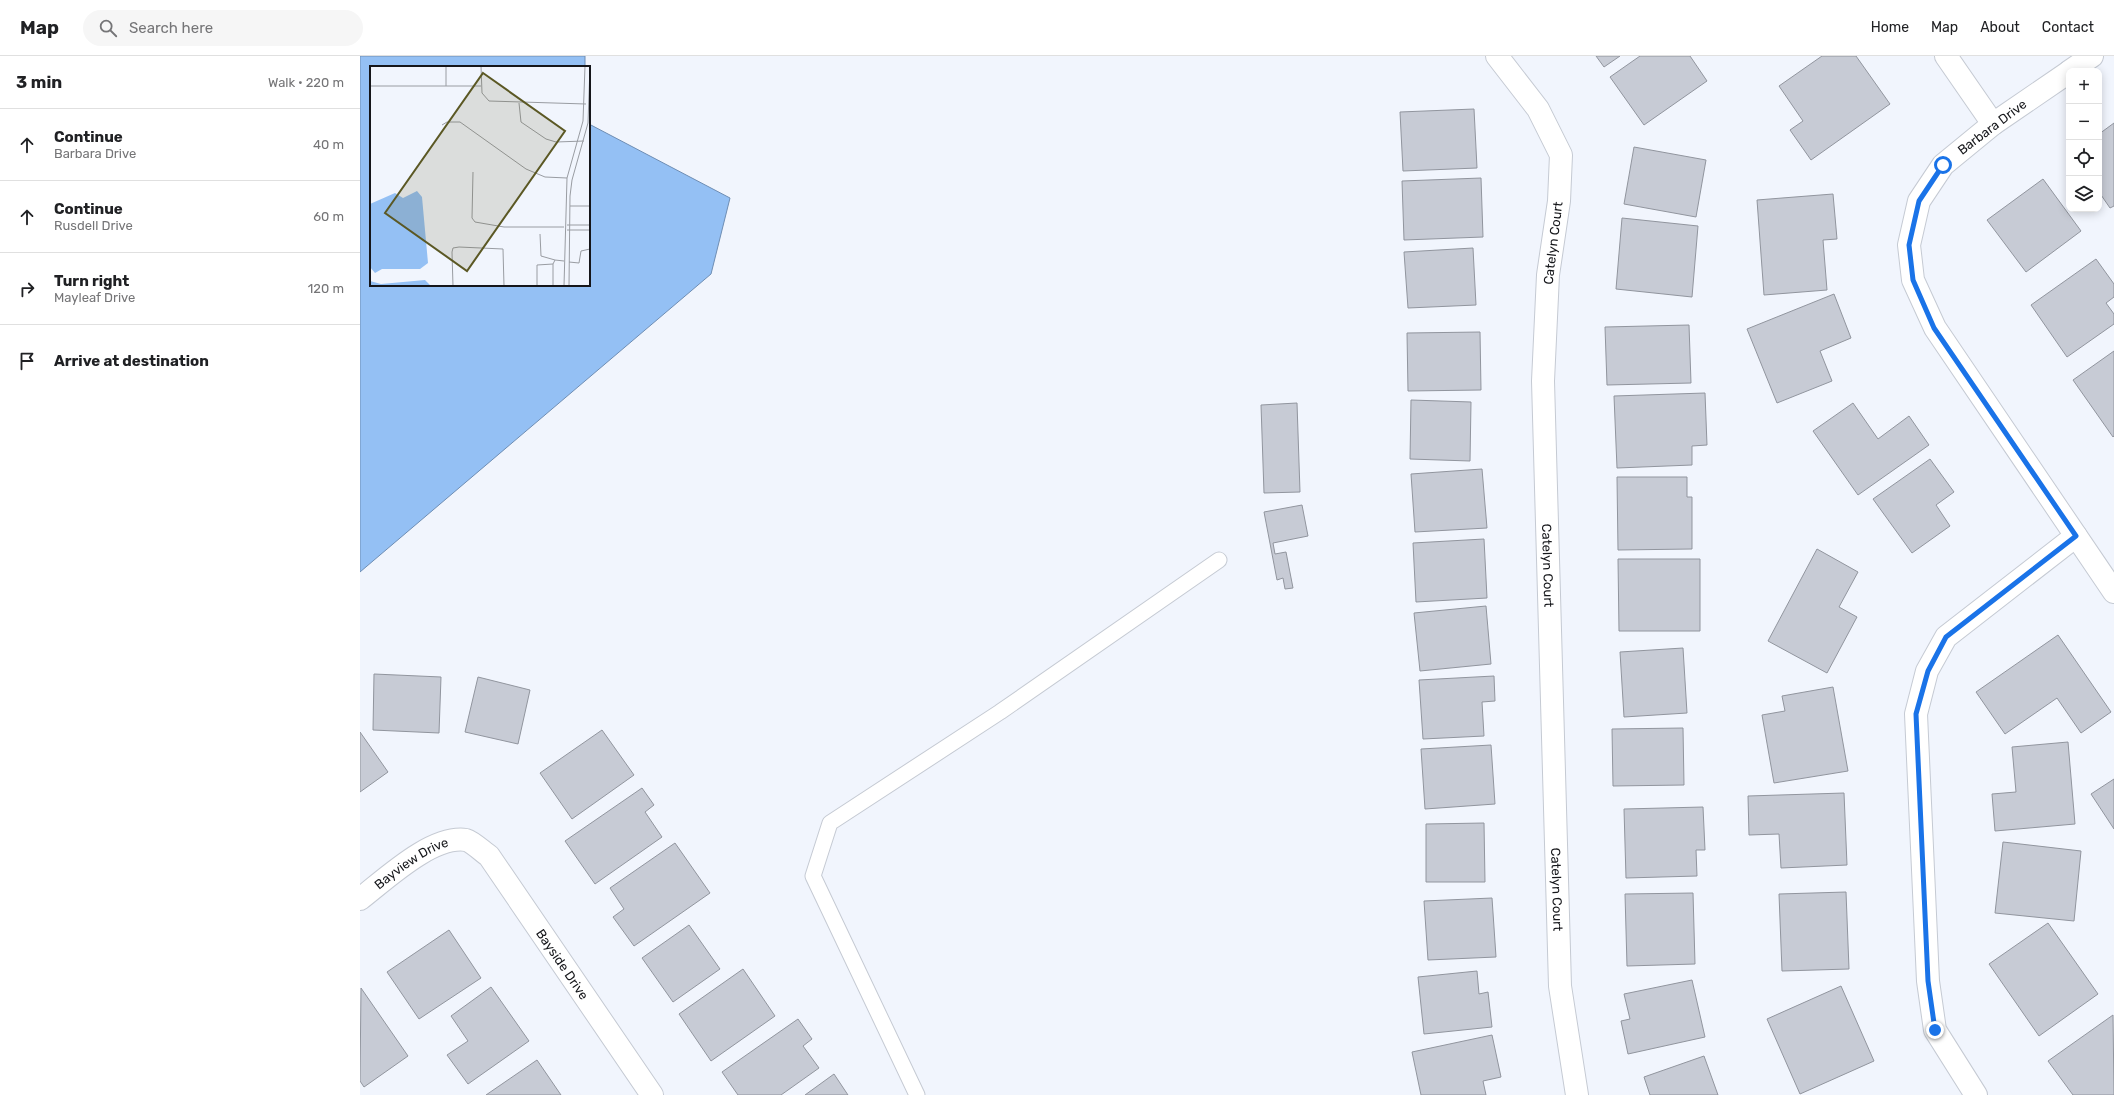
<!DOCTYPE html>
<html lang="en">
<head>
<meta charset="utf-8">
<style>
	:root { --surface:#fff; --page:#f6f6f6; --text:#202124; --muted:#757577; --line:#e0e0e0 }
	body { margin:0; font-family:Rubik,sans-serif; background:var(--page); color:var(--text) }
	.controls { position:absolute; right:12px; top:12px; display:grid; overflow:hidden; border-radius:8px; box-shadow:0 2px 10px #0003 }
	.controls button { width:36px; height:36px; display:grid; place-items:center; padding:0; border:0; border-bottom:1px solid var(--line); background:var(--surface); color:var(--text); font:20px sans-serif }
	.stop { position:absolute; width:12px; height:12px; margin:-9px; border:3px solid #1a73e8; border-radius:50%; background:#fff }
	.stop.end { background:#1a73e8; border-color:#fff; box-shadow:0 1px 4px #0008 }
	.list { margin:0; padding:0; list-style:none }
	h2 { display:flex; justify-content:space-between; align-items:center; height:52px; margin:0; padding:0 16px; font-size:17px }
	h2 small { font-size:13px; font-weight:400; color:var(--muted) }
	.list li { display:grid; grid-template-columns:26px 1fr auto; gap:12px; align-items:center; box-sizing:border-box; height:72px; padding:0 16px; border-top:1px solid var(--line) }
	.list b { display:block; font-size:15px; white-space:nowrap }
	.list p { margin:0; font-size:13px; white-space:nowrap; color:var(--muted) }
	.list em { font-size:13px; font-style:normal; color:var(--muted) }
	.icon { flex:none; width:22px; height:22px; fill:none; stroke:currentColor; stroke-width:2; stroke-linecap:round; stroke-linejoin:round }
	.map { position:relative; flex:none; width:1754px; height:1039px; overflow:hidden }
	header { display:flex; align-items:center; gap:24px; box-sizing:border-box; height:56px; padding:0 20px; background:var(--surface); border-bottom:1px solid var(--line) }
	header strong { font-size:19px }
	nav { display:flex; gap:22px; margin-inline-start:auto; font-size:14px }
	.search { width:280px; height:36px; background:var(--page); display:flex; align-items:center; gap:10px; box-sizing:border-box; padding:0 14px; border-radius:22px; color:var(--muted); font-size:15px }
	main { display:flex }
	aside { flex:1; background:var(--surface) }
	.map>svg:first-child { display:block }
</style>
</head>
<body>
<header>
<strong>Map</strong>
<div class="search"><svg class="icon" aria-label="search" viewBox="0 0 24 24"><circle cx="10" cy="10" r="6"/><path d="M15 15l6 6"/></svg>Search here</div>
<nav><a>Home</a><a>Map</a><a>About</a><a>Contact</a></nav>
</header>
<main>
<aside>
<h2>3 min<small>Walk · 220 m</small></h2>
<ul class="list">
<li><svg class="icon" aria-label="ahead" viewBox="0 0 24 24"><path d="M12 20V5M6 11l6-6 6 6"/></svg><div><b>Continue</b><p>Barbara Drive</p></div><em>40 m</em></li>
<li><svg class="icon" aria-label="ahead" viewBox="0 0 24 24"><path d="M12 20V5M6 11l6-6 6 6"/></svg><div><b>Continue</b><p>Rusdell Drive</p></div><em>60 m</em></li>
<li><svg class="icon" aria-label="right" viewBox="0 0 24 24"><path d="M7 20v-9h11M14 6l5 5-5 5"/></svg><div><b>Turn right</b><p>Mayleaf Drive</p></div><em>120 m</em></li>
<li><svg class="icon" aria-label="arrive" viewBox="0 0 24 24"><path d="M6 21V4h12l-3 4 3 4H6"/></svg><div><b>Arrive at destination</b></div></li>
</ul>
</aside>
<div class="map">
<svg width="1754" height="1039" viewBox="0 0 1754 1039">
	<rect width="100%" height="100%" fill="#f1f5fd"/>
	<path fill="#94c0f4" stroke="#6e8db3" d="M0,0h225v11h-214v218h218v-161l141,74 -19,76 -351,298z"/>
	<path fill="#c7cbd5" stroke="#91959e" d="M1236,0h24l-16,11z
		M1280,0h50l17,25 -63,44 -34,-48z
		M1462,0h34l34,48 -79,56 -21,-30 13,-9 -24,-35z
		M1114,53l3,59 -74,3 -3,-59z
		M1754,67v83l-4,2 -11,-16v-58z
		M1274,91l72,13 -10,57 -72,-13z
		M1121,122l2,59 -79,3 -2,-59z
		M1683,123l38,52 -55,41 -39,-52z
		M1473,138l4,45 -14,1 4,50 -63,5 -7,-95z
		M1262,162l76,8 -6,71 -76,-8z
		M1113,192l3,57 -68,3 -4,-56z
		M1736,203l18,25v13l-8,6 8,11v10l-47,33 -36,-52z
		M1474,238l17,44 -31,13 12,30 -55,22 -30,-74z
		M1329,269l2,58 -84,2 -2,-58z
		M1120,276l1,58 -73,1 -1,-58z
		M1754,295v85l-1,1 -40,-57z
		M1345,337l2,52 -15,1v19l-75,3 -3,-72z
		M1051,344l60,2 -1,59 -60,-2z
		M937,347l3,89 -36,1 -3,-88z
		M1493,347l25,36 31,-23 20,29 -71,50 -45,-64z
		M1570,403l24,33 -18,13 14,21 -38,27 -39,-54z
		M1122,413l5,59 -72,4 -4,-58z
		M1257,421h70v20h5v52l-74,1z
		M942,449l6,31 -35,7 2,11 11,-2 7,36 -8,1 -2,-11 -6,2 -13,-68z
		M1124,483l3,59 -71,4 -3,-59z
		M1457,493l41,23 -19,35 18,10 -30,56 -59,-32z
		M1258,503h82v72h-81z
		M1126,550l5,58 -71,7 -6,-58z
		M1698,579l53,77 -30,21 -24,-35 -52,36 -29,-42z
		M1323,592l4,65 -63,4 -4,-65z
		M14,618l67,3 -2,56 -66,-3z
		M1134,620l1,25 -13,1 2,34 -61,3 -4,-59z
		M118,621l52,13 -12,54 -53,-12z
		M1473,631l15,84 -74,12 -12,-68 23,-4 -3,-15z
		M1323,672l1,57 -71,1 -1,-57z
		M242,674l32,45 -62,44 -32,-46z
		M0,676l28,40 -28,20z
		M1708,686l7,82 -80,7 -3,-37 24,-2 -4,-45z
		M1131,689l4,59 -70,5 -4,-60z
		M1754,723v50l-23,-35z
		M282,732l12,17 -9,7 17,25 -67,47 -30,-43z
		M1484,737l3,72 -66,3 -2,-34 -30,1 -1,-39z
		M1343,751l2,43h-9l1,26 -71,2 -2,-69z
		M1124,767l1,59h-59v-58z
		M1643,786l78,9 -7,70 -79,-8z
		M315,787l35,50 -76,53 -21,-29 11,-8 -14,-21z
		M1486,836l3,77 -67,2 -3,-77z
		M1333,837l2,71 -68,2 -2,-72z
		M1132,842l4,59 -68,3 -4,-59z
		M1688,867l50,71 -59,42 -50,-72z
		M329,869l31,44 -47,33 -31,-44z
		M89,874l32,48 -62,41 -32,-47z
		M383,913l32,47 -64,45 -32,-47z
		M1117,915l2,23 9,-2 4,35 -68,7 -6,-57z
		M1332,924l13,57 -77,17 -7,-33 9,-2 -6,-25z
		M1481,930l33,75 -74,33 -33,-75z
		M131,931l38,54 -61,43 -21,-29 21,-14 -17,-25z
		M1,932l47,68 -44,31 -4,-6z
		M1753,959l1,80h-41l-25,-34z
		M438,963l14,20 -9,7 16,22 -38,27h-43l-16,-23z
		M1132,979l9,42 -18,4 3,14h-65l-9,-43z
		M1344,1000l14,39h-68l-6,-18z
		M177,1004l24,35h-75z
		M474,1018l14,21h-43z"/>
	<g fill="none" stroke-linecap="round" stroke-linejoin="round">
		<defs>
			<path id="lane" d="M557,1039l-104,-219 17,-53 170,-111 219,-152"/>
			<g id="street">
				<path id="s1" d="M1137,0l41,53 23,46 -2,46 -11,74 -5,106 17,605 17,109"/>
				<path d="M1586,0l47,68"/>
				<path d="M1710,15l22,-15"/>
				<path d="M1709,16l-76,52 -50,41 -24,36 -10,44 4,35 22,48 179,264"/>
				<path id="s2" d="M0,843c26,-20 72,-64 106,-59 7,2 17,12 23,16l163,239"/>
				<path d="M1616,1039l-41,-65 -7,-49 -12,-267 11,-43 19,-34 130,-101"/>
			</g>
		</defs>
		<use href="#lane" stroke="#c5cad3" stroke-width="17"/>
		<use href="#street" stroke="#c5cad3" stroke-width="24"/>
		<use href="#lane" stroke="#fff" stroke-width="15"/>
		<use href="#street" stroke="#fff" stroke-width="22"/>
	</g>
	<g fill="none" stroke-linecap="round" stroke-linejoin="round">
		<path stroke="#1a73e8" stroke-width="5" d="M1575,974l-7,-49 -12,-267 12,-43 18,-34 130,-101 -142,-208 -21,-48 -4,-35 10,-44 24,-36"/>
	</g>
	<g text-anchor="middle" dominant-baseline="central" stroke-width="3" stroke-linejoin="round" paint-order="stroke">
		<g font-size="13" fill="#15161a" stroke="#fff">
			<text transform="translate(1632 71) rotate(-37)">Barbara Drive</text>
			<text transform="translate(1193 187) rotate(-83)">Catelyn Court</text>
			<text stroke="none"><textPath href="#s1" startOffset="530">Catelyn Court</textPath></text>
			<text stroke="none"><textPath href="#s2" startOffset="63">Bayview Drive</textPath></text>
			<text stroke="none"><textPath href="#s1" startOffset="854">Catelyn Court</textPath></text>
			<text stroke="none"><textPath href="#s2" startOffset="283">Bayside Drive</textPath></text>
		</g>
	</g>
	<g transform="translate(10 10)">
		<rect width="220" height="220" fill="#f1f5fd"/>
		<path d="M47,125l5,6 6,66 -8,6h-38l-7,4 -5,-6v-63l25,-11 8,5zM55,214l6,6h-61v-5l11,3z" fill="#94c0f4"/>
		<path fill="none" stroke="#999ca2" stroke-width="1" d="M111,0l1,27 7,8 97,3M0,20h111M76,20v-20M149,37l2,19 25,17 10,3 28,-1M72,59l5,-3h13l66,47 19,8 22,1M103,106l-1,46 3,4 29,5h60M200,140h20M197,159h23M197,164h23M170,168l1,22 14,4M199,196l10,1 2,-12 9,-2M83,220l-1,-34 1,-4 6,-1 44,2 1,37M167,220v-21l16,-1M183,220v-22l2,-4 9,1M194,220l3,-108 16,-57 2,-55M199,220l1,-90 2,-16 16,-57 2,-57"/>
		<path fill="#5b5824" fill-opacity="0.15" stroke="#5b5824" stroke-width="2" d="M113,7l82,58 -98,140 -82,-58z"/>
		<rect width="220" height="220" fill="none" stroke="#15161a" stroke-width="2"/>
	</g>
</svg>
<div class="controls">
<button>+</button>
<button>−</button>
<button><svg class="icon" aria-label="locate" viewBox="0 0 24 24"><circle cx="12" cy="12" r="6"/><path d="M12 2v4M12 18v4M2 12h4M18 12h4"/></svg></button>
<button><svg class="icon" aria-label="layers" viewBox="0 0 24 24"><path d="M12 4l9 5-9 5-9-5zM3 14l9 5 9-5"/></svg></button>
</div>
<div class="stop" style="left:1583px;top:109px"></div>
<div class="stop end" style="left:1575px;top:974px"></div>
</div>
</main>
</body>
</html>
